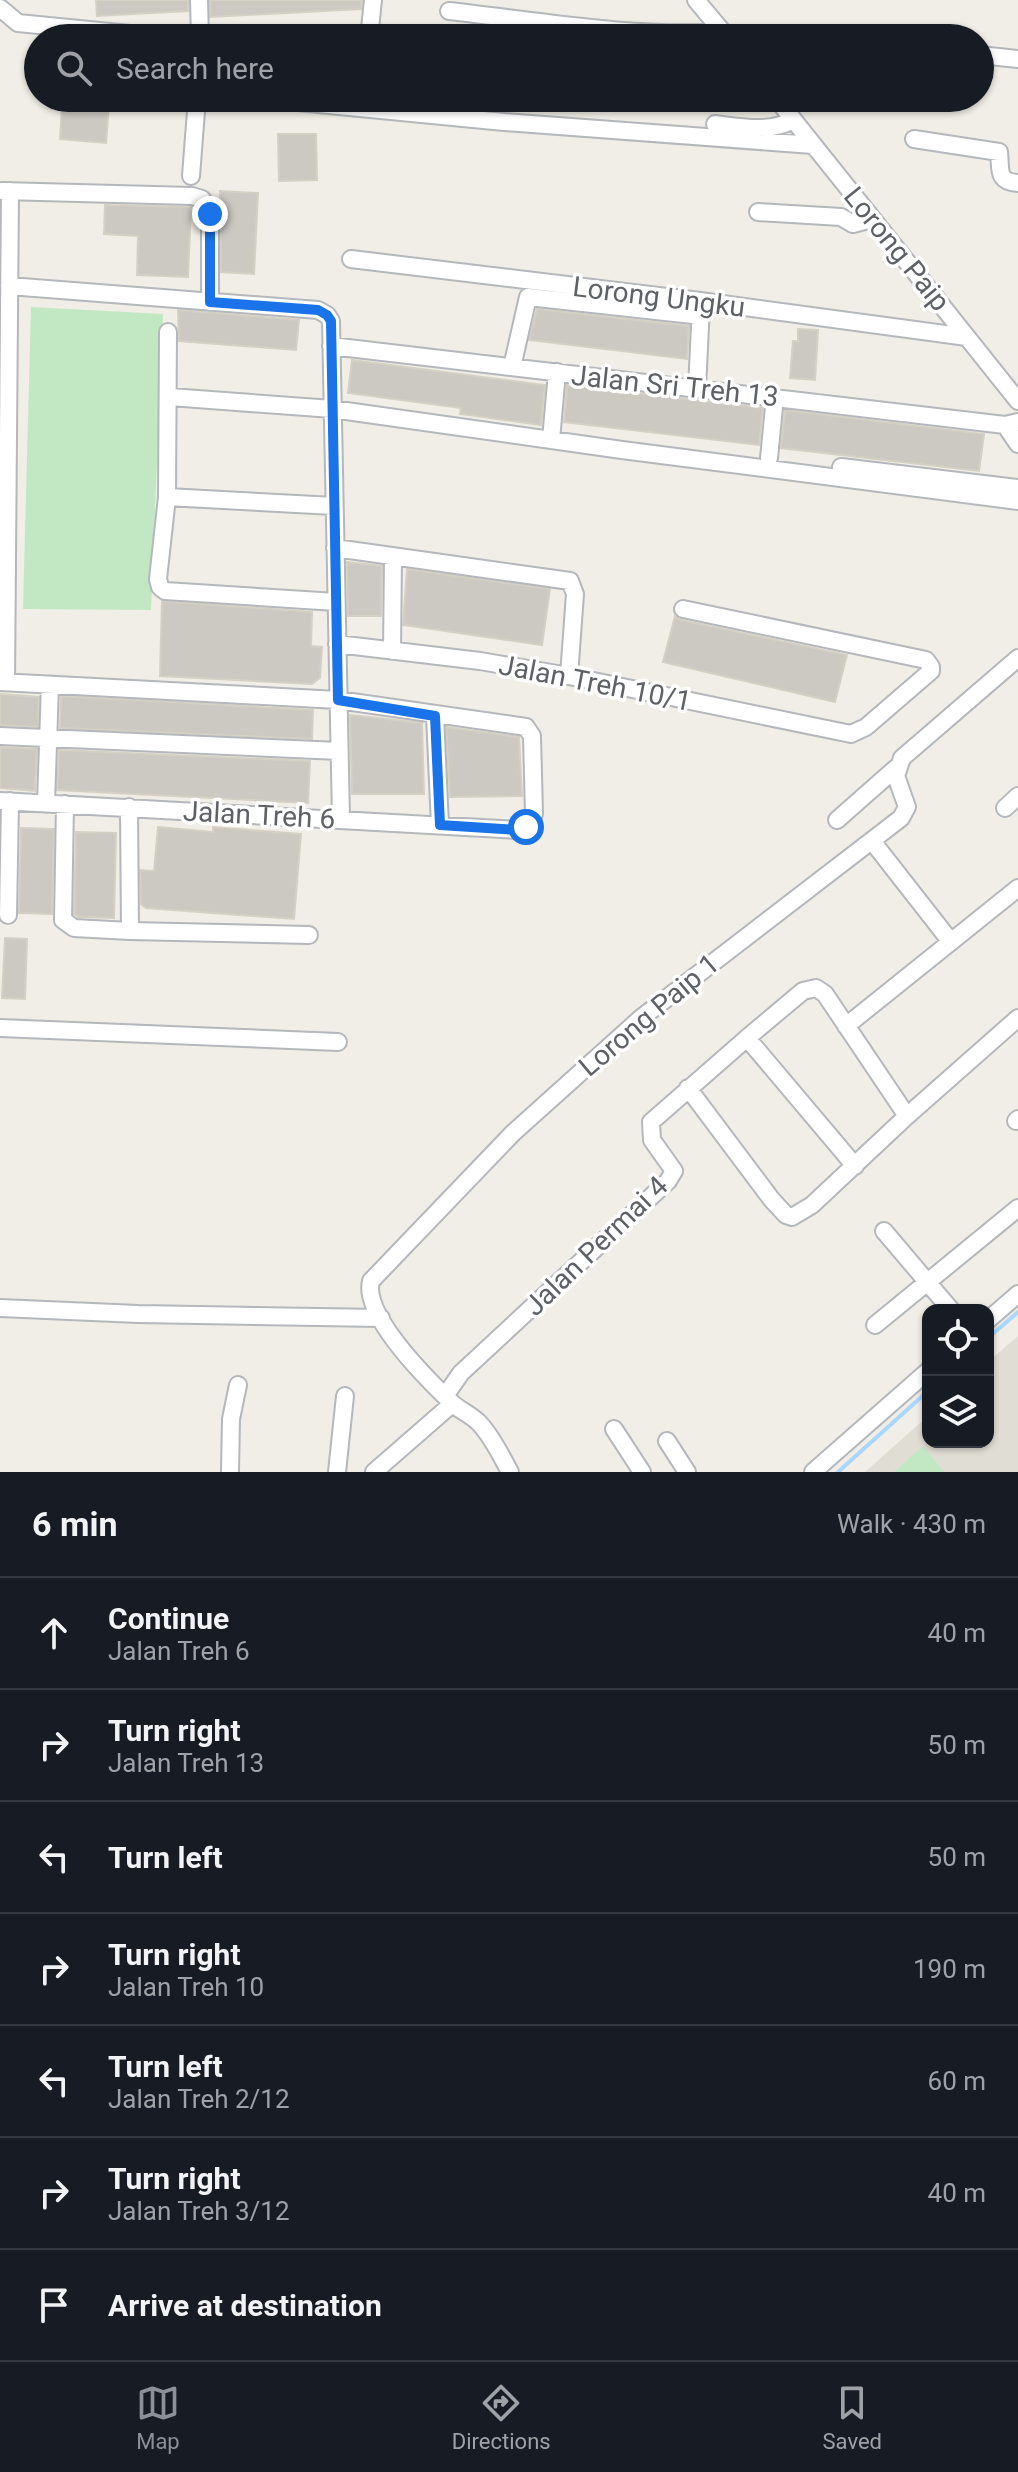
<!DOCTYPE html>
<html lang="en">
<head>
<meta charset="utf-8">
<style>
	:root { --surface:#171b24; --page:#242831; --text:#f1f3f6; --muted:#9ea1a6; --line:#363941; --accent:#8c9099 }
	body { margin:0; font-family:Roboto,sans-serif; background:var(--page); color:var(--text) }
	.controls { position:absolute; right:24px; bottom:24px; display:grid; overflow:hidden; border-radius:16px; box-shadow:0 2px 6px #0004 }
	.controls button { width:72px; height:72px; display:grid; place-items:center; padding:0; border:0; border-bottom:2px solid var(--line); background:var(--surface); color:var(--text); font:40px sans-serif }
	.stop { position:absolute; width:24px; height:24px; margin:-18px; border:6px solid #1a73e8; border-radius:50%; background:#fff }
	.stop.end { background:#1a73e8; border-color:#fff; box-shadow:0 2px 8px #0008 }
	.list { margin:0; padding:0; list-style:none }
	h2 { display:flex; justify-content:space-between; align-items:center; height:104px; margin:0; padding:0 32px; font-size:34px }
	h2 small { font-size:26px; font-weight:400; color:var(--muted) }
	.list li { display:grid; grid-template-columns:52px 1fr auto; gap:24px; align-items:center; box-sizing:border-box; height:112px; padding:0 32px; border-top:2px solid var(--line) }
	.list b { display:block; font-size:30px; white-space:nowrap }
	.list p { margin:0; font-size:26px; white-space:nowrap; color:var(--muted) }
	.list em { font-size:26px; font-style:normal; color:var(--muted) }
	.icon { flex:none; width:44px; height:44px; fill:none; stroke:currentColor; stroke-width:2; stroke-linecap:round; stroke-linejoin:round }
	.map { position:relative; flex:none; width:1018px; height:1472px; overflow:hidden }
	.search { position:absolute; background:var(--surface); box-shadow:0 2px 6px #0004; left:24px; right:24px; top:24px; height:88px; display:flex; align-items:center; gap:20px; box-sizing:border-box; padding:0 28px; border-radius:44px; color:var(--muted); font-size:30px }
	.sheet { height:888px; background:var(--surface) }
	nav { display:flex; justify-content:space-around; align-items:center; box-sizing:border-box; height:112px; border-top:2px solid var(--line); background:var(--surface); font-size:22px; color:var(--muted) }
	nav a { display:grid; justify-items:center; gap:4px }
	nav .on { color:var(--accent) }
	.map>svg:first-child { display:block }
</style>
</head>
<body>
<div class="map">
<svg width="1018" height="1472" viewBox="0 0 1018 1472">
	<rect width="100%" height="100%" fill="#f0eee6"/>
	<path fill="#e0ddd4" d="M1018,1336v136h-153l63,-56v26h60v-80z"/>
	<path fill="#c2e8c3" d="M31,307l132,7 -12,296 -128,-1z
		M923,1446l21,26h-50z"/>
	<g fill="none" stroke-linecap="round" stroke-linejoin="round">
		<path stroke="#a8d8ff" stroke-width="4" d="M988,1338l30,-26
			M838,1472l90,-81"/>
	</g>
	<path fill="#ccc9c3" stroke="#d5d0c4" stroke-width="2" d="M96,0h92v11l-91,5z
		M210,0h152l-1,9 -151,8z
		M88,102l21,2 -3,39 -46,-4 2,-35 26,2z
		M278,134h38l1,46 -38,1z
		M220,191l38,2 -4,81 -33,-2z
		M105,205l86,2 -3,70 -51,-2 1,-39 -34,-2z
		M537,309l152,17 -2,33 -158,-19z
		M178,310l121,10 -3,30 -117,-9z
		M798,329l20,1 -3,50 -25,-2 3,-37h5z
		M352,360l193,25 -4,40 -81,-11 1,-6 -113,-15z
		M567,385l196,23 -4,37 -195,-23z
		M785,410l199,24 -5,37 -198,-23z
		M347,562l35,4 -1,50h-33z
		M407,569l143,20 -8,56 -139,-20z
		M162,601l150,11 -1,34 11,1 -2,31 -8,6 -152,-8z
		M675,616l6,4 166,35 -12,47 -172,-40z
		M0,694l39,3 -1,30 -38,-2z
		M61,696l252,14 -1,29 -252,-11z
		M350,715l72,8 2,71h-72z
		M446,727l73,10 3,59 -72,1z
		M0,747l37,2 -2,42 -35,-3z
		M59,750l251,11 -2,42 -251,-13z
		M158,827l55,5v-5l88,7 -7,85 -148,-11 -5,-4 -1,-34 14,1z
		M21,828l33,1 -2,85 -33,-1z
		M76,832l40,1 -2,85 -36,-1 -4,-3z
		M5,938l22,1 -2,60 -23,-1z"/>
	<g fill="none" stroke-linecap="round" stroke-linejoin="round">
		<defs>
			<path id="minor" d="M199,0l1,38
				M696,0l31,37
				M0,8l18,15 153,15
				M449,11c90,10 183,27 273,21
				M369,38l4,-38
				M980,55l38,4
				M257,98l247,24 309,23
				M776,98l242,303
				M715,124c25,3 55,9 78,-4
				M914,139l85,13c2,17 -3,30 19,31
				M191,176l6,-78
				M2,191l190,5 10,3 8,15v88
				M758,212l83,5 12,7 19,-5
				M351,259l349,42 267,36
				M9,286l309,24 9,5 4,6 10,499
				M168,332l-1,165 -9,82 2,8 5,4 171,11
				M331,346l674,79 13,-3
				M512,367l16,-70 174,19
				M697,388l4,-82
				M170,397l162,12 290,41 396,51
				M1005,425l13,19
				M551,440l6,-68
				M769,458l6,-61
				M841,467l177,21
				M167,497l167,9
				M335,548l235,33 5,13 -6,82
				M337,644l143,17 89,15 282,58 15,-7 65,-56v-4l-5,-7 -243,-51
				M392,651l1,-95
				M0,682l338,18 188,27 6,9 2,78 -3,9 -12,7 -519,-29
				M6,682l4,-491
				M435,716l5,109
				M0,736l339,15
				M46,803l4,-118
				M65,804l-2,116 11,8 56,3
				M129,807l1,124 179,4
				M1005,808l13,-12
				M837,820l59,-52
				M872,841l79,101
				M8,915l2,-114
				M846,1026l172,-138
				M0,1028l338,14
				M747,1038l56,-47 13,-3 9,6 82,122
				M688,1088l84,112 14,15 6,2 20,-12 95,-89 111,-98
				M1016,1121l2,-2
				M884,1231l67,79
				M0,1308l138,6 243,4
				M988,1320l30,-26
				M875,1325l143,-117
				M445,1396l16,-23 207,-192 6,-10 -22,-31 -1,-18 96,-84 108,128
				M614,1429l28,43
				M667,1441l20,31
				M230,1472l1,-53 7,-34
				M337,1472l8,-76
				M374,1472l78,-68
				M510,1472c-9,-16 -17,-34 -30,-48 -8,-9 -20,-13 -29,-22 -24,-23 -89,-87 -80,-121l142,-148 128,-115 260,-200 6,-11 -11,-31 6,-18 116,-100
				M813,1472l115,-101"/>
		</defs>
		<use href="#minor" stroke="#b4b7bb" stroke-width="20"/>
		<use href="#minor" stroke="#fff" stroke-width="16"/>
	</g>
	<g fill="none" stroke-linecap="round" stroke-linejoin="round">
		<path stroke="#1a73e8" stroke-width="10" d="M210,214v88l108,8 9,5 4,6 7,379 97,16 5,109 79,5 7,-3"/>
	</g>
	<g text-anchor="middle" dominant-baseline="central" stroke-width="7" stroke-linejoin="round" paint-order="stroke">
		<g font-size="28" fill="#5e6267" stroke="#fff">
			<text transform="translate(897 249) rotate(51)">Lorong Paip</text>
			<text transform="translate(659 297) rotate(7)">Lorong Ungku</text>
			<text transform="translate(675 386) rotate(6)">Jalan Sri Treh 13</text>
			<text transform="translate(595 683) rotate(11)">Jalan Treh 10/1</text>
			<text transform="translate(259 815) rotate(3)">Jalan Treh 6</text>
			<text transform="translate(649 1015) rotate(-40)">Lorong Paip 1</text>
			<text transform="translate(596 1246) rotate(-44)">Jalan Permai 4</text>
		</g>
	</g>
</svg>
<div class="controls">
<button><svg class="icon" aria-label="locate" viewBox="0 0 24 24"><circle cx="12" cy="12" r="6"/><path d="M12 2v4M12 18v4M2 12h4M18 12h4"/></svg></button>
<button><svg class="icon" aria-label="layers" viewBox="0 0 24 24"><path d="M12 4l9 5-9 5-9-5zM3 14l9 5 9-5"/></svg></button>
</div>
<div class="stop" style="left:526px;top:827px"></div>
<div class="stop end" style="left:210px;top:214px"></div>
<div class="search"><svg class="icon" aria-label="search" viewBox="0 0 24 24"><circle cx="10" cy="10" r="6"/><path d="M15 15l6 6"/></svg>Search here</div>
</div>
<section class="sheet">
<h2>6 min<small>Walk · 430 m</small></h2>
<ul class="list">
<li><svg class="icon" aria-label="ahead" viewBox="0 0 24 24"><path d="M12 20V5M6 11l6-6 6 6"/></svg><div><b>Continue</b><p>Jalan Treh 6</p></div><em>40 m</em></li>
<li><svg class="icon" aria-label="right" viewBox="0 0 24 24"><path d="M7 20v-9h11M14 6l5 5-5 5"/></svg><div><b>Turn right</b><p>Jalan Treh 13</p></div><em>50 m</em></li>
<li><svg class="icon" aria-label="left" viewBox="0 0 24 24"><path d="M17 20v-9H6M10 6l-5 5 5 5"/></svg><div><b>Turn left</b></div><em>50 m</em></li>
<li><svg class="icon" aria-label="right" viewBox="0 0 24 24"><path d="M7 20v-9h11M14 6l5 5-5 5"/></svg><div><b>Turn right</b><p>Jalan Treh 10</p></div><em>190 m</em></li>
<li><svg class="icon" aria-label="left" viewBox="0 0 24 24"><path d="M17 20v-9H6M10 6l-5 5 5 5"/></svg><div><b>Turn left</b><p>Jalan Treh 2/12</p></div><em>60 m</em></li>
<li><svg class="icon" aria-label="right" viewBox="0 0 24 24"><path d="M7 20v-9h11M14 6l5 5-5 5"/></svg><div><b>Turn right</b><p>Jalan Treh 3/12</p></div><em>40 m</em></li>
<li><svg class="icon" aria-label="arrive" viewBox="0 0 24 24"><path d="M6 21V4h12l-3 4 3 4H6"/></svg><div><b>Arrive at destination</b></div></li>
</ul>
</section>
<nav>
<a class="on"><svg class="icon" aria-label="map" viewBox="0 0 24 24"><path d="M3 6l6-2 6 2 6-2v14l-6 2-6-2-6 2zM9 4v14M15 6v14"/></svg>Map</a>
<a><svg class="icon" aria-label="directions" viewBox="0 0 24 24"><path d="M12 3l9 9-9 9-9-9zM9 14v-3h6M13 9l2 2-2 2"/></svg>Directions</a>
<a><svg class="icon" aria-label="saved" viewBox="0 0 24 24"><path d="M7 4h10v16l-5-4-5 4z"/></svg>Saved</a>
</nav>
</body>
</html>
